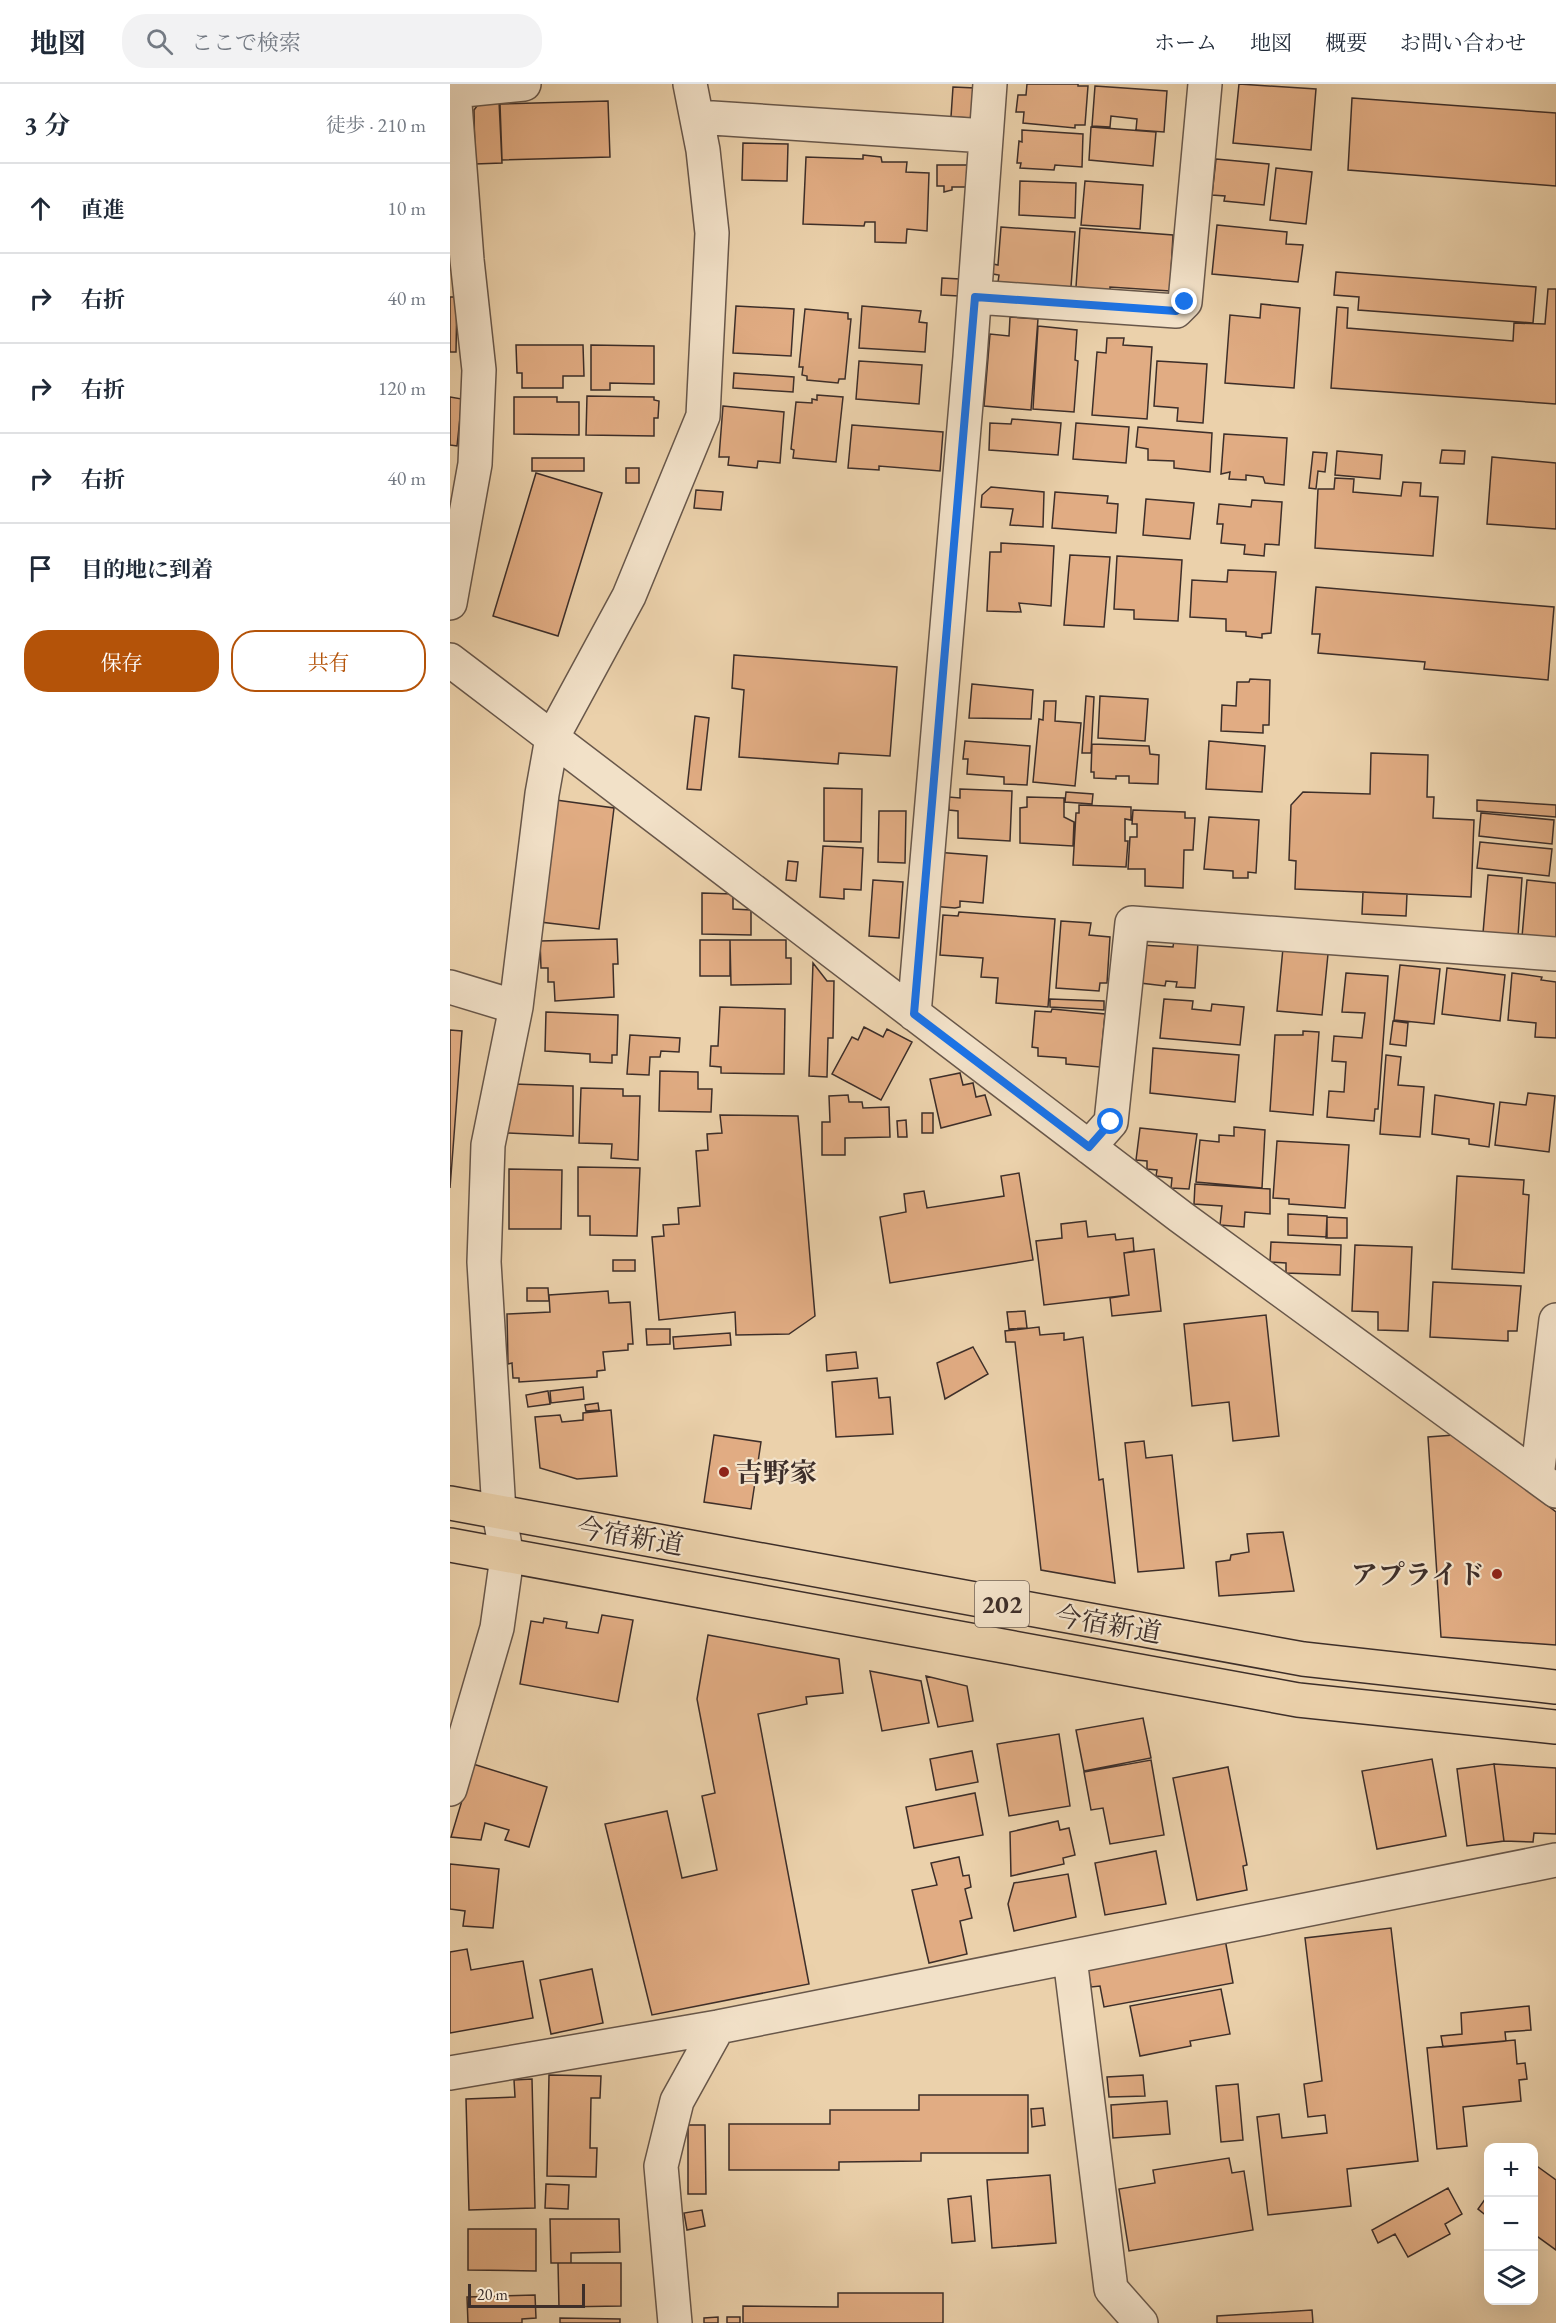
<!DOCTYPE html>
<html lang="ja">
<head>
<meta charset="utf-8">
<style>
	:root { --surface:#fff; --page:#f2f2f3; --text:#1f2937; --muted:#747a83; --line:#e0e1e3; --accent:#b45309 }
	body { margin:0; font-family:"EB Garamond","Noto Serif JP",serif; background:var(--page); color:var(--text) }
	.controls { position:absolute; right:18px; bottom:18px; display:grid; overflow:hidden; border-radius:12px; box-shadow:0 6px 24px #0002 }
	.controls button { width:54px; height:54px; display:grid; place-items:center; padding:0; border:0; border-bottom:2px solid var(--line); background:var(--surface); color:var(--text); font:30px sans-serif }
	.scale { position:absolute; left:18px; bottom:15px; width:117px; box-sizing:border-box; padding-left:6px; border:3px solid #3d2e29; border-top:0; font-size:16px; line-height:21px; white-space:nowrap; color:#3d2e29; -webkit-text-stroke:4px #f2e1c8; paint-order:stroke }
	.stop { position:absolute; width:18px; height:18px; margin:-14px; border:4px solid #1a73e8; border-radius:50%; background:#fff }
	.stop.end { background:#1a73e8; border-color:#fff; box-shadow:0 2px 6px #0008 }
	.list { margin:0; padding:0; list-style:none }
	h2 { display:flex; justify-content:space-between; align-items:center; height:78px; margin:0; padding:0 24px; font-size:26px }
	h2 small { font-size:20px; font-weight:400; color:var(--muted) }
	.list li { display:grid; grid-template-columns:39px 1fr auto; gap:18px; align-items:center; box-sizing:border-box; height:90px; padding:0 24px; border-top:2px solid var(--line) }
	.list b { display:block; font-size:22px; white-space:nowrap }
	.list em { font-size:20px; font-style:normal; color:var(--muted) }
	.actions { display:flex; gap:12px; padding:18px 24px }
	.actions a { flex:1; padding:14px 0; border:2px solid var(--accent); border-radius:24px; text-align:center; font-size:21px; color:var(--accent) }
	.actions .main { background:var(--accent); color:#fff }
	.icon { flex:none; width:33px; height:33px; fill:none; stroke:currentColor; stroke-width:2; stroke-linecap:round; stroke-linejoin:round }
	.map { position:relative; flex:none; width:1106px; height:2239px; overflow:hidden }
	header { display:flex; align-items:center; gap:36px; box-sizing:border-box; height:84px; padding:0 30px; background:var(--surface); border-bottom:2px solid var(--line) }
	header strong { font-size:28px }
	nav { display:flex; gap:33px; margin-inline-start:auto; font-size:21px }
	.search { width:420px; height:54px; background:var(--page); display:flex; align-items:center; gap:15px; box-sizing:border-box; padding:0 21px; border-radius:24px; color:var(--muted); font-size:22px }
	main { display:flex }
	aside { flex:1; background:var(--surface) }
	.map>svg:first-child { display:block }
</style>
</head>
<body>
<header>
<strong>地図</strong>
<div class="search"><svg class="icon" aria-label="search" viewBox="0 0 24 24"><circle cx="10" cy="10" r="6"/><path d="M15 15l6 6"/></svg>ここで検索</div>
<nav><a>ホーム</a><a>地図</a><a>概要</a><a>お問い合わせ</a></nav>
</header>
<main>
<aside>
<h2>3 分<small>徒歩 · 210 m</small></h2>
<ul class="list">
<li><svg class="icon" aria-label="ahead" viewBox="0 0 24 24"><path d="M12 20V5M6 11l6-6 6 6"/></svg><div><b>直進</b></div><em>10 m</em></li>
<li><svg class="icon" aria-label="right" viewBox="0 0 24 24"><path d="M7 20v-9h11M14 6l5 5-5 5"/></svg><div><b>右折</b></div><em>40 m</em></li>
<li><svg class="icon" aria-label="right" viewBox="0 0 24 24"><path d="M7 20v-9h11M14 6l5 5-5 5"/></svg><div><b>右折</b></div><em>120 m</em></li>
<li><svg class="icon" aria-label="right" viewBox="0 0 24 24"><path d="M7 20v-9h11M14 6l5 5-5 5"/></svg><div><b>右折</b></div><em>40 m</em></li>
<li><svg class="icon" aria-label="arrive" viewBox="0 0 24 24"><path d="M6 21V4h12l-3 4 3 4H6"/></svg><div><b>目的地に到着</b></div></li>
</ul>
<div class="actions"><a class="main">保存</a><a>共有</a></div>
</aside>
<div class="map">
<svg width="1106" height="2239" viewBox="0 0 1106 2239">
	<rect width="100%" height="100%" fill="#ebd1ab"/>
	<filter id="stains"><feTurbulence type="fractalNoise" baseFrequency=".00333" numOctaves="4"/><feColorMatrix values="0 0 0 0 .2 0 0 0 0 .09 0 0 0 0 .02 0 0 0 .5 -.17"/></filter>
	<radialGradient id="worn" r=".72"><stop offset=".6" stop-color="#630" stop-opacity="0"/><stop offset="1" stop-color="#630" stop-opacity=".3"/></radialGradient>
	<path fill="#e1ac83" stroke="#3d2e29" stroke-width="1.5" d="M577,0h51v2h10l-3,39h-10v3l-52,-5 1,-11h-8l2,-17h8z
		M789,0l77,5 -5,61 -78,-7z
		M645,2l72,5 -3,41 -28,-2 1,-11 -26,-3 -1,11 -18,-1z
		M503,3l22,1 -3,30 -21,-1z
		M902,14l204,15v73l-208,-16z
		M49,17l3,62 -27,1 -1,-54 6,-8z
		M158,17l2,56 -108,3 -2,-56z
		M641,43l65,5 -3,34 -64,-6z
		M572,46l61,4 -1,33 -27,-2 -1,5 -34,-2 1,-5h-4l2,-22 3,1z
		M293,59l45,1 -1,37 -45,-1z
		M413,71l18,2 1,5h25l-1,10 23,1 -2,58 -20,-2 -1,14 -31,-1v-20h-10l-1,4 -61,-2 3,-67 57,2z
		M766,75l53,5 -5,41 -40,-4 1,-5 -13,-1z
		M487,81h31v22h-16v3l-8,2v-6h-7z
		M826,84l36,4 -6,52 -36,-4z
		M570,97l56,2 -1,35 -56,-3z
		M635,97l58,4 -3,44 -59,-4z
		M767,141l70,7 -1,12 17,1 -5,37 -86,-8z
		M551,143l74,5 -4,55 -73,-5 1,-7 -6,-1v-10l5,1z
		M630,144l93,7 -3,56 -60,-4v6l-22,-2v-3l-12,-1z
		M886,188l200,15 -3,36 -175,-13 1,-13 -25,-2z
		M492,194l18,1 -1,17 -18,-1z
		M1098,205h8v115l-225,-16 6,-81 11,1 -1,20 166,13 1,-18 31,1z
		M0,213h7l-1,55h-6z
		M811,220l39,4 -6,80 -69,-5 5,-68 30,3z
		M286,222l58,3 -3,47 -58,-3z
		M412,222l59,5 -2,11 8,1 -2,29 -66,-4z
		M355,225l43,4v6h3l-6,60h-6l-1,4 -31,-3v-4l-5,-1 1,-8h-4z
		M560,233l28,2 -7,91 -47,-4 6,-72 19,2z
		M588,242l39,4 -2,30 3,1 -4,51 -41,-3z
		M657,254h17l-1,7 29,2 -5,72 -55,-4 5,-63 9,1z
		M66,261h67l1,31h-21v12h-41v-15h-5z
		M141,261l63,1v38l-44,-1v7h-19z
		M409,277l63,4 -3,39 -63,-5z
		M707,277l50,3 -4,59 -26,-2 1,-13 -24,-2z
		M284,289l60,4 -1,15 -60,-4z
		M367,311l26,2 -7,65 -43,-4 1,-8 -3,-1 5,-47 16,1v-4l5,1z
		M137,312l67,1v3l5,1 -1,17h-4v18l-68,-1z
		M0,313l12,2 -5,47 -7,-1z
		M64,313h43v5h22v33l-65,-1z
		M273,322l61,6 -4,51 -22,-2 -1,7 -29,-3 1,-8h-10z
		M562,335l49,4 -3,32 -69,-5 1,-27 21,1z
		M626,339l53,4 -3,36 -53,-4z
		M402,341l91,7 -3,39 -61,-5v4l-31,-2z
		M688,343l74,6 -2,39 -36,-4v-7l-26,-1v-11l-12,-2z
		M774,350l63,4 -3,47 -19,-2 -2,-6 -17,-2v5l-17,-1 1,-7 -9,2z
		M992,366l23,1 -1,13 -24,-1z
		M887,367l45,4 -2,24 -45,-4z
		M863,368l14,1 -2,19 -7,-1 -2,18 -7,-1z
		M1042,373l64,6v66l-69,-5z
		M82,374h52v13h-52z
		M176,384h13v15h-13z
		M86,389l66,20 -44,143 -65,-20z
		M885,394l19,1 -1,13 48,4 2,-14 18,1 -1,13 18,1 -5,59 -118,-8 3,-59h16z
		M541,403l53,5 -1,35 -33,-2 3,-16 -32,-2 1,-12z
		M246,406l27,2 -2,18 -27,-2z
		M605,408l53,4 -1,7 11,1 -2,29 -64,-5z
		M696,415l48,4 -4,36 -47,-4z
		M802,416l30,2 -3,43 -14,-1 -1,12 -20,-2 1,-9 -24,-2 2,-19h-6l2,-20 32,3z
		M551,459l53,3 -3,60 -32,-3 2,9 -34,-1 3,-59h11z
		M620,471l40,2 -6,70 -40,-2z
		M667,472l65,4 -4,61 -44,-2v-9l-20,-1z
		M778,486l48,2 -5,61 -9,1v4l-16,-2v-4l-20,-1v-12l-36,-2 2,-37 35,2z
		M866,503l238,20 -6,73 -124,-11 1,-7 -107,-9 2,-19h-8z
		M284,571l163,12 -7,89 -51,-3 -1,11 -99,-7 5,-67 -12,-2z
		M800,595l20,1 -1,45h-6v8l-42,-2 1,-26 14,1 1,-24h12z
		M522,600l61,6 -2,29 -62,-1z
		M636,612l8,1 -3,56h-9z
		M650,612l48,3 -3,42 -47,-3z
		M594,617h12l-1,20 26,2 -6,63 -42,-4 6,-63 4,1z
		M245,632l14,2 -8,72 -14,-1z
		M515,657l65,5 -3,39 -23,-1v-7l-37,-3 1,-15h-5z
		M759,657l56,5 -3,46 -56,-3z
		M642,660l57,2 1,8 9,1 -1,29 -29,-1v-7h-13v3l-22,-1v-6h-3z
		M921,669l57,2 -1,42h7l-1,21 41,2 -3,77 -176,-8 1,-28 -7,-1 2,-55 12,-13 67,2z
		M374,704l38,1 -1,53 -37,-1z
		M510,705l52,2 -2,50 -52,-3v-27l-9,-1v-13l11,1z
		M616,708l27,2 -1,10 -27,-2z
		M577,713l37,1v19l10,5 -1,24 -53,-3v-35l7,-1z
		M106,716l58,8 -15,121 -59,-7z
		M1027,716l79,5v12l-79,-6z
		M629,721l52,2v13l-6,-1v22h3l-2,26 -53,-2 3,-52h3z
		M683,726l52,2v6h10l-2,32h-9l-1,38 -38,-2v-17h-17l2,-32h7v-13h-5z
		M429,727h27l-1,52 -27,-1z
		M1031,729l73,7 -2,24 -73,-8z
		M759,733l50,3 -3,53 -8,-1v6h-15v-7l-29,-2z
		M1030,758l72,7 -3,27 -72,-8z
		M373,762l40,2 -2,42 -17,-1v10l-24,-2z
		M485,768l52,4 -4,47 -23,-2v6l-5,1 -24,-2z
		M338,777l10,1 -2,19 -10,-1z
		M1038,791l34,3 -4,58 -35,-3z
		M423,796l30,2 -4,56 -30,-2z
		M1077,796l29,3v57l-34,-3z
		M913,808l44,2 -1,22 -44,-2z
		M252,809l31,1v15l18,1v25l-49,-1z
		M509,828l96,7 -7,88 -52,-4 2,-25 -17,-1 2,-19 -43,-3 3,-40 15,1z
		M611,837l30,2 -2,12 21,2 -3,46h-7l-1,8 -43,-3z
		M167,855l1,25h-5l1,33 -59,4 -1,-19h-6v-14h-7l-1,-27z
		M250,856h30v36h-30z
		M280,856h56v18h5v26l-60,1z
		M724,856l24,2 -3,46 -19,-1 1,-5 -11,-1 -1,5 -25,-3 2,-38 31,2z
		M833,864l45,6 -6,61 -45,-4z
		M363,879l14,18h7l-1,57h-5l-1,39 -18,-1z
		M950,881l40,4 -6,55 -40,-4z
		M997,884l58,7 -5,46 -58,-7z
		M896,889l42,3 -10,133h-3l-1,12 -47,-4 2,-26 15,1 2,-30 -14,-1 2,-25 28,2 3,-25 -23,-1z
		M1062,889l30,4 -1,3 15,2v56l-21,-1 1,-14 -28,-3z
		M600,915l54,2v9l-54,-3z
		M714,915l29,2 -1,8 19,2 1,-7 32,3 -4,38 -80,-7z
		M270,923l65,2 -1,65 -63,-1v-6l-11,-1 1,-20h7z
		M602,925l53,5 -5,53 -34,-3v-6l-28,-2v-8l-6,-1 3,-36 16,1z
		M96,928l72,3 -1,40h-5v8l-22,-1v-8l-45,-3z
		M943,937l15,2 -2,23 -16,-2z
		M414,943l19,10 4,-8 25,13 -31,58 -49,-26 20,-37 6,3z
		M0,946l12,1 -12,157z
		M853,947l16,1 -6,83 -43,-4 5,-76h28z
		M180,951l50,3 -1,14 -18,-1 -1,6h-10l-1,18 -22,-1z
		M703,964l86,7 -4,47 -85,-9z
		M936,971l15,2 -3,28 26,2 -4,50 -40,-3z
		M210,987l38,1v17h14l-1,23 -52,-1z
		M510,989l3,12 10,-2 3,14 9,-2 6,20 -50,13 -11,-49z
		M63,1000l60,2v50l-67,-3z
		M131,1004l42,1v7h17l-2,64 -27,-2 1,-14 -33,-1z
		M1078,1009l27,3 -6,56 -54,-7 5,-43 26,3z
		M398,1011l1,7h13l1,6 26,-1 1,30 -45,1v17h-23v-33h8l-1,-26z
		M985,1011l59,9 -5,43 -20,-3v-5l-37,-5z
		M472,1029h11v20h-11z
		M270,1031l78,1 17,200 -26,18 -53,1 -1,-23 -76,8 -7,-83 12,-1 -1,-11 16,-1 -1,-16 22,-2 -4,-55 12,-1 -1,-16 15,-1z
		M456,1036l1,17h-9l-1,-16z
		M784,1043l31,3 -3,58 -66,-6 4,-42 19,2v-7l15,1z
		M690,1044l57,6 -8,55 -18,-1 1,-10 -16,-2 1,-6 -10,-1v-8l-11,-1z
		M827,1057l72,4 -4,63 -56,-4v-5l-16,-1z
		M128,1083l62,1 -3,68 -47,-1v-19h-12z
		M59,1085l53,1 -1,59h-52z
		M569,1089l14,87 -143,23 -10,-66 26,-5 -2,-18 20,-3 3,17 77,-12 -3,-20z
		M1007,1092l67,4 -1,14 6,1 -5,78 -72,-4z
		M745,1100l75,5v25l-25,-2 -1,15 -24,-2 2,-19 -28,-2z
		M838,1130l39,2v21l-39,-2z
		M877,1133l20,1v20h-21z
		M636,1137l2,16 27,-3 1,6 17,-2 1,13 -10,2 5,42 -85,10 -8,-64 26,-3 -1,-14z
		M821,1158l70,3 -1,30 -54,-2v-10l-16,-1z
		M905,1161l57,2 -4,84 -30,-1v-18l-26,-1z
		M704,1165l7,62 -49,5 -2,-18 19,-3 -5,-42z
		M163,1176h22v11h-22z
		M983,1198l88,4 -4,45h-9v10l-78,-4z
		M77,1204h21l1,13h-22z
		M158,1207l1,12 21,-1 3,42h-5v6l-25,2 2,18 -8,1v6l-78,5v-4h-6l-1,-15 -4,1 -1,-50 43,-2 -1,-17z
		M575,1227l2,17 -18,1 -2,-17z
		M816,1231l13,121 -46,5 -4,-39 -37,4 -8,-82z
		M589,1243l1,8 24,-2v7l19,-3 16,143 4,-1 12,104 -74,-13 -26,-228h-9l-1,-11z
		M196,1245h24v15l-23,1z
		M280,1249l1,12 -57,4 -1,-12z
		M523,1263l15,27 -43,25 -8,-36z
		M406,1268l2,16 -31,3 -1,-16z
		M427,1294l2,20 11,-1 3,37 -57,3 -4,-55z
		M133,1303l1,12 -33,4 -1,-12z
		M98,1307l2,13 -22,3 -2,-12z
		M148,1319l1,7 -13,1 -1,-6z
		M161,1326l6,66 -40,3 -37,-11 -5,-51 25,-2 2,7 21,-2v-7z
		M264,1351l47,7 -10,67 -47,-7z
		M1004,1351l102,77v133l-115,-8 -13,-200z
		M694,1357l2,17 26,-3 12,113 -46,4 -13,-129z
		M833,1448l11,59 -75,5 -3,-34 14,-2 1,-5 18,-3 -2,-18z
		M152,1531l31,5 -15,82 -98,-18 11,-63 12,2 1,-5 23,4 -1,6 32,5z
		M258,1551l131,24 4,34 -37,4 1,7 -49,10 51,270 -157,31 -47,-191 62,-13 15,67 35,-8 -15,-74 13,-3 -18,-94z
		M420,1587l51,10 8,42 -47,8z
		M476,1592l41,10 6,35 -35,6z
		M693,1634l8,40 -67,13 -8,-41z
		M609,1650l11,72 -61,10 -12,-72z
		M522,1667l6,31 -42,8 -6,-31z
		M982,1675l14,77 -69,13 -15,-78z
		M701,1676l13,75 -54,9 -7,-36 -12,2 -7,-38z
		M23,1680l74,23 -18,60 -24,-7 4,-10 -24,-7 -4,17 -30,-3z
		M1044,1680l62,4v66l-22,-1 -1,9 -29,-1z
		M1044,1680l10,77 -37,5 -10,-77z
		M778,1683l19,98 -4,1 4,24 -50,10 -24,-122z
		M525,1709l8,42 -69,13 -8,-41z
		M608,1737l2,9 9,-2 6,27 -12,3 1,6 -53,12 -1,-44z
		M706,1767l10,53 -61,11 -10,-52z
		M509,1773l4,19 6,-1 2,12 -6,2 7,29 -12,3 7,33 -38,9 -17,-73 25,-5 -6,-22z
		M0,1780l49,5 -6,59 -30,-2 2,-15 -15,-2z
		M618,1790l8,43 -62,14 -6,-27 6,-21z
		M941,1844l27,233 -71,8 4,37 -83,9 -11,-98 22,-3 3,24 45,-5 -2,-18 -17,2 -4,-33 18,-3 -17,-143z
		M775,1855l8,44 -129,24 -4,-21 -9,1 -4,-22z
		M17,1865l4,21 52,-9 10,57 -83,15v-81z
		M142,1885l11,54 -52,11 -11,-54z
		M771,1905l9,45 -40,7 1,5 -51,10 -10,-50z
		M1079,1922l2,24 -26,2 1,9 -63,6 -2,-11 21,-2 -1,-21z
		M1065,1956l2,24 8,-1 2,16 -8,1 2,21 -58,6 4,39 -30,3 -10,-101z
		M99,1991l52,1 -1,22h-9l-1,50h7l-1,29 -49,-1z
		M693,1991l2,21 -36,1 -2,-20z
		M82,1995l3,129 -66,2 -3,-111 49,-2 -1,-17z
		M788,2000l5,56 -22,2 -5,-56z
		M469,2011h109v58h-107v8l-82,1v8h-110v-46h101v-14h89z
		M717,2017l3,33 -57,4 -2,-33z
		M593,2024l2,17 -13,2 -1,-18z
		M238,2041h17l1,69h-18z
		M779,2074l3,15 12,-2 9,59 -124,21 -10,-62 36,-6 -2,-13z
		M1084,2080l22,16v70l-22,-16z
		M600,2091l6,68 -64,5 -5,-68z
		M96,2100l23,1 -1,24 -23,-1z
		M998,2104l14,26 -17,10 5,10 -42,23 -13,-23 -17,9 -6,-13z
		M1038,2111v22l-10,-8z
		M521,2112l4,45 -23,2 -4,-44z
		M252,2126l3,16 -18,4 -3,-17z
		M100,2135h69l1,33 -49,1v10h-20z
		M18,2145h68v42l-68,-1z
		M108,2179h63v43l-62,1z
		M388,2209h105v30h-200v-17l95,1z
		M85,2211l1,23 -14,1v4h-54l-1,-26z
		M862,2226l1,13h-96v-7z
		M268,2233v6h-14v-5z
		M277,2233h13v6h-13z
		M110,2234l60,1v4h-60z"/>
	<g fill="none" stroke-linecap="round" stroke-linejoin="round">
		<defs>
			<path id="minor" d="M4,7l70,-7
				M247,33l289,19
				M525,213l201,14 9,-9 20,-218
				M0,519l25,-139 4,-94 -12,-110 -13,-169 -3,-7
				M0,576l731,557 375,274
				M0,903l66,20
				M464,930l56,-657 20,-273
				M639,1063l22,-25 21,-199 424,31
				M1087,1393l19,-157
				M0,1705l47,-161 10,-71 -8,-45 -15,-250 4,-117 28,-138 26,-213 10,-56 77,-142 74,-180 9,-183 -9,-83 -13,-66
				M620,1874l41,331 30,34
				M0,1989l268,-46 838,-167
				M225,2239l-14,-157 16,-65 41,-74"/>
			<path id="highway" d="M0,1419l853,156 253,28
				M0,1461l848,155 258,27"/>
		</defs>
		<use href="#minor" stroke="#68574a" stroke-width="36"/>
		<use href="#highway" stroke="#3d2e29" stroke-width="36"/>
		<use href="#minor" stroke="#f2e1c8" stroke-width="33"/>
		<use href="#highway" stroke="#ebd1ab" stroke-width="33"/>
	</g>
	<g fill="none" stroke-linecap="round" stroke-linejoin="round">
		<path stroke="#1a73e8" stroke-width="8" d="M661,1038l-22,25 -175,-133 61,-717 201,14 9,-9"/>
	</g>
	<g fill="#8f2418" stroke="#f2e1c8" stroke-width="2">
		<circle cx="274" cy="1388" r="6"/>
		<circle cx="1047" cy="1490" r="6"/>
	</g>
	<g text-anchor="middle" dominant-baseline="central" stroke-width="4.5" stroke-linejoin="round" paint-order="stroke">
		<rect fill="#f2e1c8" stroke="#736459" stroke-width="1.5" x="525" y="1497" width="54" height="46" rx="4.5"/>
		<g font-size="26" font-weight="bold" fill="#3d2e29">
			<text x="552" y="1520">202</text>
		</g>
		<g font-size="27" font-weight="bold" fill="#3d2e29" stroke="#f2e1c8" text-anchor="start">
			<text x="286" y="1388">吉野家</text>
			<text x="1035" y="1490" text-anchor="end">アプライド</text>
		</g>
		<g font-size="27" fill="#3d2e29" stroke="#f2e1c8">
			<text transform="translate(180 1452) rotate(10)">今宿新道</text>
			<text transform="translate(658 1540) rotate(10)">今宿新道</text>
		</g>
	</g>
	<rect width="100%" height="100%" filter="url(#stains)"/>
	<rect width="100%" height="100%" fill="url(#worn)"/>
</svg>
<div class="controls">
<button>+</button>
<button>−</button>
<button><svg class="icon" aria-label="layers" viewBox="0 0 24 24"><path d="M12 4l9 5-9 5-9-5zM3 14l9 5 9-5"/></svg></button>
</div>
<div class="scale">20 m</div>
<div class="stop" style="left:661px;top:1038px"></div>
<div class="stop end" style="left:735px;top:218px"></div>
</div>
</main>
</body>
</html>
